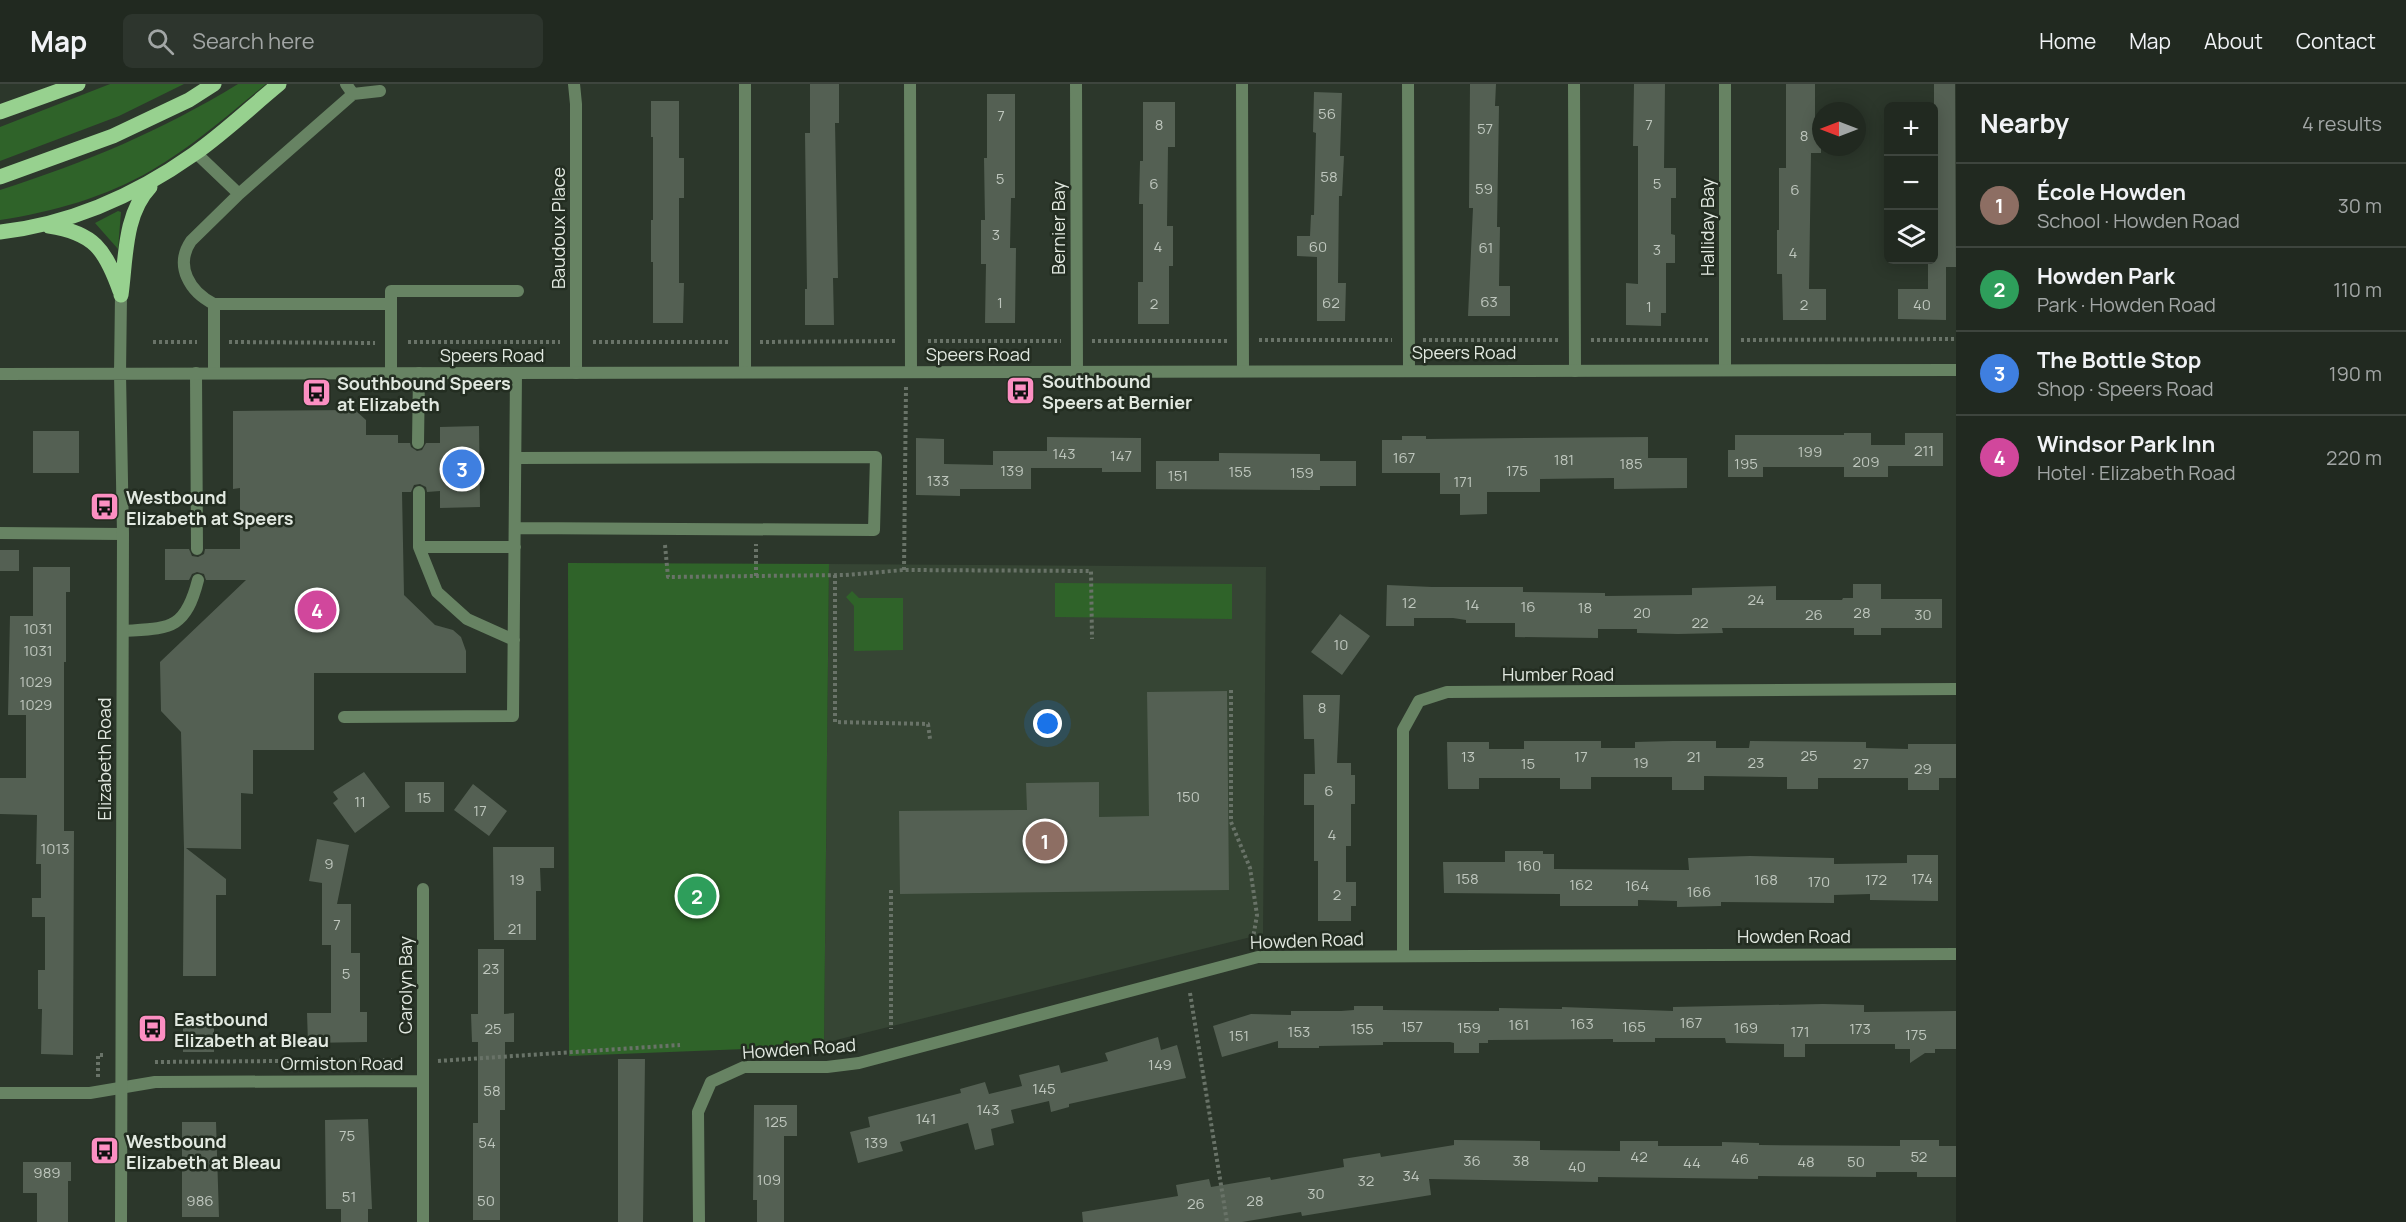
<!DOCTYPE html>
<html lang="en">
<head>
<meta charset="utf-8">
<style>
	:root { --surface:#212920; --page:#2d352d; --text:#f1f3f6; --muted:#a2a6a5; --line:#3e453e; --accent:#fc8fc2 }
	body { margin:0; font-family:Manrope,sans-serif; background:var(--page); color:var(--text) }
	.controls { position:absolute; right:18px; top:18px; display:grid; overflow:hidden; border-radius:9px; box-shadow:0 3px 15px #0003 }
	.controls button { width:54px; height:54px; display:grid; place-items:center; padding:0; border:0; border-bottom:2px solid var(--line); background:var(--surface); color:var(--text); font:30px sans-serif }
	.compass { position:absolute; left:1812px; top:18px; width:54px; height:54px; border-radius:50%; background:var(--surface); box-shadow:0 3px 15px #0003; rotate:270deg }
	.you { position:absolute; left:1048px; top:640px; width:21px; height:21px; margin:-15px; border:4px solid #fff; border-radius:50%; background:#1a73e8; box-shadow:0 0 0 9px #1a73e833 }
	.badge { display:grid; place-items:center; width:39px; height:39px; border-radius:50%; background:var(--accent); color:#fff; font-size:20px; font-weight:700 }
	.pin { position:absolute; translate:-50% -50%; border:3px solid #fff; box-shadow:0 2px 6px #0006 }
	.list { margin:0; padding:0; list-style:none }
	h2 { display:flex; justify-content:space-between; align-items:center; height:78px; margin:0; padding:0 24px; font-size:26px }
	h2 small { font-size:20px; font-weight:400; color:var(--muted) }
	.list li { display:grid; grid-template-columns:39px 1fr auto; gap:18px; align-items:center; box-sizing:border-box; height:84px; padding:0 24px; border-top:2px solid var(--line) }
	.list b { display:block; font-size:22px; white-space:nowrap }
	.list p { margin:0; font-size:20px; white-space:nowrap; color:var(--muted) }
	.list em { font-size:20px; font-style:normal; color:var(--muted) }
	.icon { flex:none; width:33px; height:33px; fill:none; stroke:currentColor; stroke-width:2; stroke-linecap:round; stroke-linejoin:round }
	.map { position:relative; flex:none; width:1956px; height:1138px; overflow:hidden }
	header { display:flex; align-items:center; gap:36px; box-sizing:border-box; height:84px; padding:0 30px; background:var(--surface); border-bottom:2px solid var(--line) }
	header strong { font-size:28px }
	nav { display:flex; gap:33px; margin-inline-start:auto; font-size:21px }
	.search { width:420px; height:54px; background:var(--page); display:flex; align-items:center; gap:15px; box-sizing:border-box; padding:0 21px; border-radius:9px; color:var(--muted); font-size:22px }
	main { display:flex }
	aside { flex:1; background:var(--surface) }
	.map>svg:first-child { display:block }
</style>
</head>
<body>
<header>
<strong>Map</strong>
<div class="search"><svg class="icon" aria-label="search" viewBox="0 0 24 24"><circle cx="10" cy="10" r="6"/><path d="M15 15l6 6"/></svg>Search here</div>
<nav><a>Home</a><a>Map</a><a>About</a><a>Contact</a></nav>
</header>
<main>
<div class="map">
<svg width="1956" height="1138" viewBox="0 0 1956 1138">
	<rect width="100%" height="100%" fill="#2c372b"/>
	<path fill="#364534" d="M829,480l437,3 -3,367 -439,109z"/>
	<path fill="#2f6329" d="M110,0h74l-65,32 -119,45v-34z
		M238,0h28c-37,30 -73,62 -114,86 -46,27 -99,42 -152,50v-30c87,-28 161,-59 238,-106z
		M118,127l3,1 -3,37 -23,-26z
		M568,479l261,1 -5,479 -56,5 -199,8z
		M1055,499l177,1v35l-177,-2z
		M852,507l7,7h44v52l-49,1v-45l-8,-9z"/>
	<path fill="#546053" d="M810,0h29v39h-4l3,155h-5l1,47h-29v-36h2l-2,-156h5z
		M1470,0h26l-1,22h4l-2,121h3l-1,59h11v30h-42l5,-108h-4z
		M1634,0h31l-1,84h12v30h-5v36l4,1v28h-9v50h-5v13l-35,-1v-42l12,1v-138h-5z
		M1786,0h29v38l6,1v30h-10l-2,136h17v31h-43l-1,-46h-5v-44h2v-62h7z
		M1934,0h21l1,183h-10v53l-48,-1v-30h30v-29h6z
		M1314,8l28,1 -2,63h4l-2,40h-3l-1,87h8l-1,38h-28v-64l-20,-1v-20h13l1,-21h3l2,-82 -3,-1z
		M987,10h28v104h-4l-1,50h6l-1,75h-30l1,-59h-5v-44h4l-1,-62h3z
		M651,17h28v57h5v40h-5v85h5l-1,40h-30v-61h-2v-42h2v-83h-2z
		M1143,18h32v45h-7l-1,79h6v40h-4v58h-31v-42h5v-78h-4l1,-43h3z
		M355,326l11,10v15h32v8h12l1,4 6,4 5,-1 4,-7h14v-16l39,-1 1,81 -40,1v-17l-13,1 -1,-5 -6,-3 -6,1 -3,7h-9l2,103 31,30 18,5 8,7 5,14v22h-152v77h-61v44l-12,-1v56l-55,-1 40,31v16h-10v81h-33l1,-128 -3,-116 -20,-21 -1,-49 86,-82h-40l-2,-6 -7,-2 -5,2 -3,6h-24v-31h24l3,7 6,1 6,-3 1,-5h35v-61l-7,1v-78z
		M33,347h46v42h-46z
		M1844,349h27v12h34v-12h38v33h-55v11h-44v-10h-81v10h-35v-27h7v-15h109z
		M1402,352h24v3l222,-2v21h39v30l-73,1v-11l-74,1v13h-53v22l-27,1v-21h-20v-21h-58v-33h20z
		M1047,353l94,1v34h-39v-4h-71v21h-71v7l-44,-1v-57l28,1v25l49,1v-14h54z
		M1219,369l101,1v7h36v25h-36v4l-164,-1v-28h63z
		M0,466h19v21h-19z
		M33,483h37v25h-4v70h-2v169h10l-1,224 -32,-1 1,-45h-4v-39h7v-53h-13v-19h9v-34h-5l1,-49 -37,-1v-36h26v-63h-18l2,-99h23z
		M1853,500h28v15h61v29h-61v7h-27v-7h-132l1,5 -45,1 -41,-1v-4h-39v9l-83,-1v-14h-49v-3l-13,-2h-39v8h-28l1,-41 45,2h91v5l82,1v3l87,-1v-7l84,-2v14h66l1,-2h10z
		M1340,530l30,22 -28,39 -31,-23z
		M1227,607l2,199 -329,4 -1,-83 128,-1 -1,-27 73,-1v35l50,-1 -2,-124z
		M1303,611h37l-3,68h14v12h4v29h-4v42h-5v36h10v24h-5v15h-33v-60h-4v-56h-10v-31h11l-1,-35h-10z
		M1524,657h77v7h34v-6l38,-1h43v7h33l1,-7 116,1v6l42,1v-5h48v34h-17v12h-31v-12h-90v11h-31v-12l-83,-1v14h-32v-13h-81v12h-31v-11h-81v11h-31l-1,-47h42v7h35z
		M364,688l26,35 -35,26 -22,-30 5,-4 -5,-7z
		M405,698h39v30h-39z
		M473,700l34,27 -18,25 -35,-26z
		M317,755l32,6 -12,59h14v49h9v59h7v30l-59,1 -1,-30h24v-68h-9v-62l-13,-2z
		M493,763h61v21h-14l1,23h-5v49h-42z
		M1505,767h38v3h11v15l135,1 -1,-12 62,-2 84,2v6l73,-1v-8h31v46l-68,-1v-6l-36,1v8l-113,-1v4l-44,1v-6l-39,-1v6h-78v-12l-116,-1 -1,-31h62z
		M478,865h26v65l10,-1v29h-9v68h-5v110h-27v-97h5v-81h-6l-1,-28h7z
		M1823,920l41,1v7l92,-1v38h-21v4h-10l-15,10v-14h-15v-5h-90v13h-21v-13l-58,-1 -1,-5h-70v4h-42v-3l-125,1v3h-9v10h-25v-10l-4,-1h-67v3l-64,1v2h-41v-7l-56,16 -9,-31 38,-12 40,1v-4h50l13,-1v-4h29v4l116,1v-3l63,1v-2l111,4v-4z
		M183,931h31v37h-31z
		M1158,953l3,13 16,-5 9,33 -117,26v3l-18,5 -2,-11 -38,9 3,13 -23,6 3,16 -19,5 -7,-27 -68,19 3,9 -45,12 -8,-31 20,-5 -2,-10 93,-24 -1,-4 25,-7 4,12 33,-8 -3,-11 40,-10 2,8 47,-12 -3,-8z
		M618,975h27l-2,163h-25z
		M754,1021h43v31h-13v86h-27v-22h-4z
		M368,1035l4,90h-4v13h-27v-13h-15l-1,-89z
		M182,1038h34l3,95h-37z
		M1454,1056l86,1v9l80,1v-10h38v5h64v-4l37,1v2l141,1v-6h39v6h17v31h-39v-5h-41v5l-118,-1v3l-160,-2v5l-169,-3 2,16 -129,21 -1,-4 -59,10h-159l-1,-10 96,-16 -2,-11 33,-6 2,8 59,-10 1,3 73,-13 -1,-8 37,-6 1,4 73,-12z
		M23,1078h48v19h-3v41h-31v-29h-14z"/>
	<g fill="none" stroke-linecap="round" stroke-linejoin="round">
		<path stroke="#697368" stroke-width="4" stroke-dasharray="3 3" stroke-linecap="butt" d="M1259,256h133
			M1423,256h137
			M1591,256h118
			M1741,256l215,-1
			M928,257h133
			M1092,257h136
			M153,258h44
			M229,258l146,1
			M408,258h152
			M593,258h136
			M760,258l136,-1
			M665,461l3,32 177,-2 59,-5 187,1 1,68
			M904,486l2,-183
			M835,491v147l93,2 2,15
			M756,492v-32
			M1231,606v132l19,46 7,47 -4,23
			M891,806v139
			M1190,909l37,229
			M438,977l242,-16
			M155,978l252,-2
			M98,993v-22h7"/>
		<path stroke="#678363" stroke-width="12" d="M346,0l7,10
			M910,0l1,288
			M1242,0l1,287
			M1574,0l1,287
			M196,69l43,41
			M214,220c-24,-12 -40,-38 -23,-63l48,-47 114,-100 27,-3
			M391,220v-13h127
			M196,289l1,176
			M214,289v-69h177v69
			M418,359l1,-70
			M516,374l360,-1 -2,73 -358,-2
			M419,408v55
			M0,449l123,1
			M123,547c46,-3 62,0 75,-51
			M514,556l-47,-21 -30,-27 -18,-45h96
			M344,633l169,-1 3,-343"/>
		<path stroke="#678363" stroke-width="12" d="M574,0l2,20v269
			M745,0v288
			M1076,0l1,287
			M1408,0l1,286
			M1725,0v286
			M423,805v192
			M1403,871v-225l16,-29 28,-9 509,-3
			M0,1009h90l65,-11 268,-1v141
			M699,1138l-1,-110 13,-30 33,-15h83l32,-4 399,-106 698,-3"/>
		<path stroke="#678363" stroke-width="12" d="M0,290l1956,-4
			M121,1138l2,-688 -3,-160 1,-79"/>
		<path stroke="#97d18f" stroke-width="15" d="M0,28l78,-28
			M0,93l113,-41 76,-36 25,-16
			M49,142c45,7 56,23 71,65
			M0,148c71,-8 136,-37 194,-78 30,-21 57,-47 85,-70
			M121,211c5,-36 3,-81 29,-108"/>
	</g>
	<defs>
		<symbol id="bus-square" viewBox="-11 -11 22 22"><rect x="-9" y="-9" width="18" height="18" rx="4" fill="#fc8fc2" stroke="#232d21"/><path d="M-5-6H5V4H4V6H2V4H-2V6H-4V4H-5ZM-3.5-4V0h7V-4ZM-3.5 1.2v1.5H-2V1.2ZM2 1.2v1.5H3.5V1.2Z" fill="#111"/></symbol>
	</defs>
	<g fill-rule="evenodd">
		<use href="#bus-square" x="1004" y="290" width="33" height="33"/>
		<use href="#bus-square" x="300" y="292" width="33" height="33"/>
		<use href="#bus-square" x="88" y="406" width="33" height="33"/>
		<use href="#bus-square" x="136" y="928" width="33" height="33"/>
		<use href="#bus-square" x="88" y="1050" width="33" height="33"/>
	</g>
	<g text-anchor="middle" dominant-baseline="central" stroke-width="5" stroke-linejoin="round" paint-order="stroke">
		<g font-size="15" fill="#bec6bd">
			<text x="1327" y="29">56</text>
			<text x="1001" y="31">7</text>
			<text x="1159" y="40">8</text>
			<text x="1649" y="40">7</text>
			<text x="1485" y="44">57</text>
			<text x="1804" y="51">8</text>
			<text x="1329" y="92">58</text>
			<text x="1000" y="94">5</text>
			<text x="1154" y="99">6</text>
			<text x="1657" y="99">5</text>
			<text x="1484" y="104">59</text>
			<text x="1795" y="105">6</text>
			<text x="996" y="150">3</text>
			<text x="1158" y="162">4</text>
			<text x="1318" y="162">60</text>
			<text x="1486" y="163">61</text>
			<text x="1657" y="165">3</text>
			<text x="1793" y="168">4</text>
			<text x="1489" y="217">63</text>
			<text x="1000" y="218">1</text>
			<text x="1331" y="218">62</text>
			<text x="1154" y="219">2</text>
			<text x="1804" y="220">2</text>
			<text x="1922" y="220">40</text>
			<text x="1649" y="222">1</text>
			<text x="1924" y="366">211</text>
			<text x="1810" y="367">199</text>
			<text x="1064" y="369">143</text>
			<text x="1121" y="371">147</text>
			<text x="1404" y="373">167</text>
			<text x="1564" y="375">181</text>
			<text x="1866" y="377">209</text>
			<text x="1631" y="379">185</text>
			<text x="1746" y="379">195</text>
			<text x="1012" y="386">139</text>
			<text x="1517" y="386">175</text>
			<text x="1240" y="387">155</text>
			<text x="1302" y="388">159</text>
			<text x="1178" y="391">151</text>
			<text x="938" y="396">133</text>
			<text x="1463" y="397">171</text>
			<text x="1756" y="515">24</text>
			<text x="1409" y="518">12</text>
			<text x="1472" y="520">14</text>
			<text x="1528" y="522">16</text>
			<text x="1585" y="523">18</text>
			<text x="1642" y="528">20</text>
			<text x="1862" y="528">28</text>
			<text x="1814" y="530">26</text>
			<text x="1923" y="530">30</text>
			<text x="1700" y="538">22</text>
			<text x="38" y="544">1031</text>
			<text x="1341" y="560">10</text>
			<text x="38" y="566">1031</text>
			<text x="36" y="597">1029</text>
			<text x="36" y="620">1029</text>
			<text x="1322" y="623">8</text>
			<text x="1809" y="671">25</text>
			<text x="1468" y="672">13</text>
			<text x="1581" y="672">17</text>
			<text x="1694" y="672">21</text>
			<text x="1641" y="678">19</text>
			<text x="1756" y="678">23</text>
			<text x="1528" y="679">15</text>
			<text x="1861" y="679">27</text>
			<text x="1923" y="684">29</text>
			<text x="1329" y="706">6</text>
			<text x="1188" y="712">150</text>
			<text x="424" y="713">15</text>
			<text x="360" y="717">11</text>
			<text x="480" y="726">17</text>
			<text x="1332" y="750">4</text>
			<text x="55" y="764">1013</text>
			<text x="329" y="779">9</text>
			<text x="1529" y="781">160</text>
			<text x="1467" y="794">158</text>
			<text x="1922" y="794">174</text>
			<text x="517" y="795">19</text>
			<text x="1766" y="795">168</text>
			<text x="1876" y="795">172</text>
			<text x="1819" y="797">170</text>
			<text x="1581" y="800">162</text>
			<text x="1637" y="801">164</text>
			<text x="1699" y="807">166</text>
			<text x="1337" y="810">2</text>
			<text x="337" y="840">7</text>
			<text x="515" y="844">21</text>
			<text x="491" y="884">23</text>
			<text x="346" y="889">5</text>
			<text x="1691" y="938">167</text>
			<text x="1582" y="939">163</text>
			<text x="1519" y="940">161</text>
			<text x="1412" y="942">157</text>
			<text x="1634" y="942">165</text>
			<text x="1469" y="943">159</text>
			<text x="1746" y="943">169</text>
			<text x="493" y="944">25</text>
			<text x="1362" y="944">155</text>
			<text x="1860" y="944">173</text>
			<text x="1299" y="947">153</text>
			<text x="1800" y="947">171</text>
			<text x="1916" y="950">175</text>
			<text x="1239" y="951">151</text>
			<text x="1160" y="980">149</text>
			<text x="1044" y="1004">145</text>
			<text x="492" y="1006">58</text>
			<text x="988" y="1025">143</text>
			<text x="926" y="1034">141</text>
			<text x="776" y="1037">125</text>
			<text x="347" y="1051">75</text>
			<text x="487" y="1058">54</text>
			<text x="876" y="1058">139</text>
			<text x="1639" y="1072">42</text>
			<text x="1919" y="1072">52</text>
			<text x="1740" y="1074">46</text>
			<text x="1472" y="1076">36</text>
			<text x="1521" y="1076">38</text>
			<text x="1806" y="1077">48</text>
			<text x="1856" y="1077">50</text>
			<text x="1692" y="1078">44</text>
			<text x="1577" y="1082">40</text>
			<text x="47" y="1088">989</text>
			<text x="1411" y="1091">34</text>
			<text x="769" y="1095">109</text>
			<text x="1366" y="1096">32</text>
			<text x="1316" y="1109">30</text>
			<text x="349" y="1112">51</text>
			<text x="200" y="1116">986</text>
			<text x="486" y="1116">50</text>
			<text x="1255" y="1116">28</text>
			<text x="1196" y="1119">26</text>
		</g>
		<g font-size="18" fill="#e1e8e0" stroke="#232d21">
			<text transform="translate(1707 143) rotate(-90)">Halliday Bay</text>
			<text transform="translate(558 144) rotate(-90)">Baudoux Place</text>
			<text transform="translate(1058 144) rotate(-90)">Bernier Bay</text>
			<text x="1464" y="268">Speers Road</text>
			<text x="978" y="270">Speers Road</text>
			<text x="492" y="271">Speers Road</text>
			<text x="1558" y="590">Humber Road</text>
			<text transform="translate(104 675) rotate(-90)">Elizabeth Road</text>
			<text x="1794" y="852">Howden Road</text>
			<text transform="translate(1307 856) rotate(-2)">Howden Road</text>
			<text transform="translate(405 901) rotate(-90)">Carolyn Bay</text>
			<text transform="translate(799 964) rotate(-4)">Howden Road</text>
			<text x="342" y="979">Ormiston Road</text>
		</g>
		<g font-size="18" font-weight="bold" fill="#e1e8e0" stroke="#232d21" text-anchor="start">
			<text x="1042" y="297">Southbound<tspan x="1042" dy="21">Speers at Bernier</tspan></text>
			<text x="337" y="299">Southbound Speers<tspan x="337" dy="21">at Elizabeth</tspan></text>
			<text x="126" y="413">Westbound<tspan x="126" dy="21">Elizabeth at Speers</tspan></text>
			<text x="174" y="935">Eastbound<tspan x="174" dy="21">Elizabeth at Bleau</tspan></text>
			<text x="126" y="1057">Westbound<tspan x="126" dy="21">Elizabeth at Bleau</tspan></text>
		</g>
	</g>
</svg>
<div class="controls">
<button>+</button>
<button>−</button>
<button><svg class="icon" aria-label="layers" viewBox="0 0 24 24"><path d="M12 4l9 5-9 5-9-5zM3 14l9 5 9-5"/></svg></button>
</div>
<svg class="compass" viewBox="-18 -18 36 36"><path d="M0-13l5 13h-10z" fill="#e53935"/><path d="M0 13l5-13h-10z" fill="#a2a6a5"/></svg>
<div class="you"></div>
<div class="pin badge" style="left:1045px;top:757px;background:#8d6e63">1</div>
<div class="pin badge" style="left:697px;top:812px;background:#2e9e5b">2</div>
<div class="pin badge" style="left:462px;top:385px;background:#3f7fe0">3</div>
<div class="pin badge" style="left:317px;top:526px;background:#d1479c">4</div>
</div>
<aside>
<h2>Nearby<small>4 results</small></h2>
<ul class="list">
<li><span class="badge" style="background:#8d6e63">1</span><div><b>École Howden</b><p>School · Howden Road</p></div><em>30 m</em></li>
<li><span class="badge" style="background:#2e9e5b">2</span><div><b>Howden Park</b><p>Park · Howden Road</p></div><em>110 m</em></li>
<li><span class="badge" style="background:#3f7fe0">3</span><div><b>The Bottle Stop</b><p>Shop · Speers Road</p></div><em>190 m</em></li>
<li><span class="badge" style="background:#d1479c">4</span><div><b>Windsor Park Inn</b><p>Hotel · Elizabeth Road</p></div><em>220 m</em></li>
</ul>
</aside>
</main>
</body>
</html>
